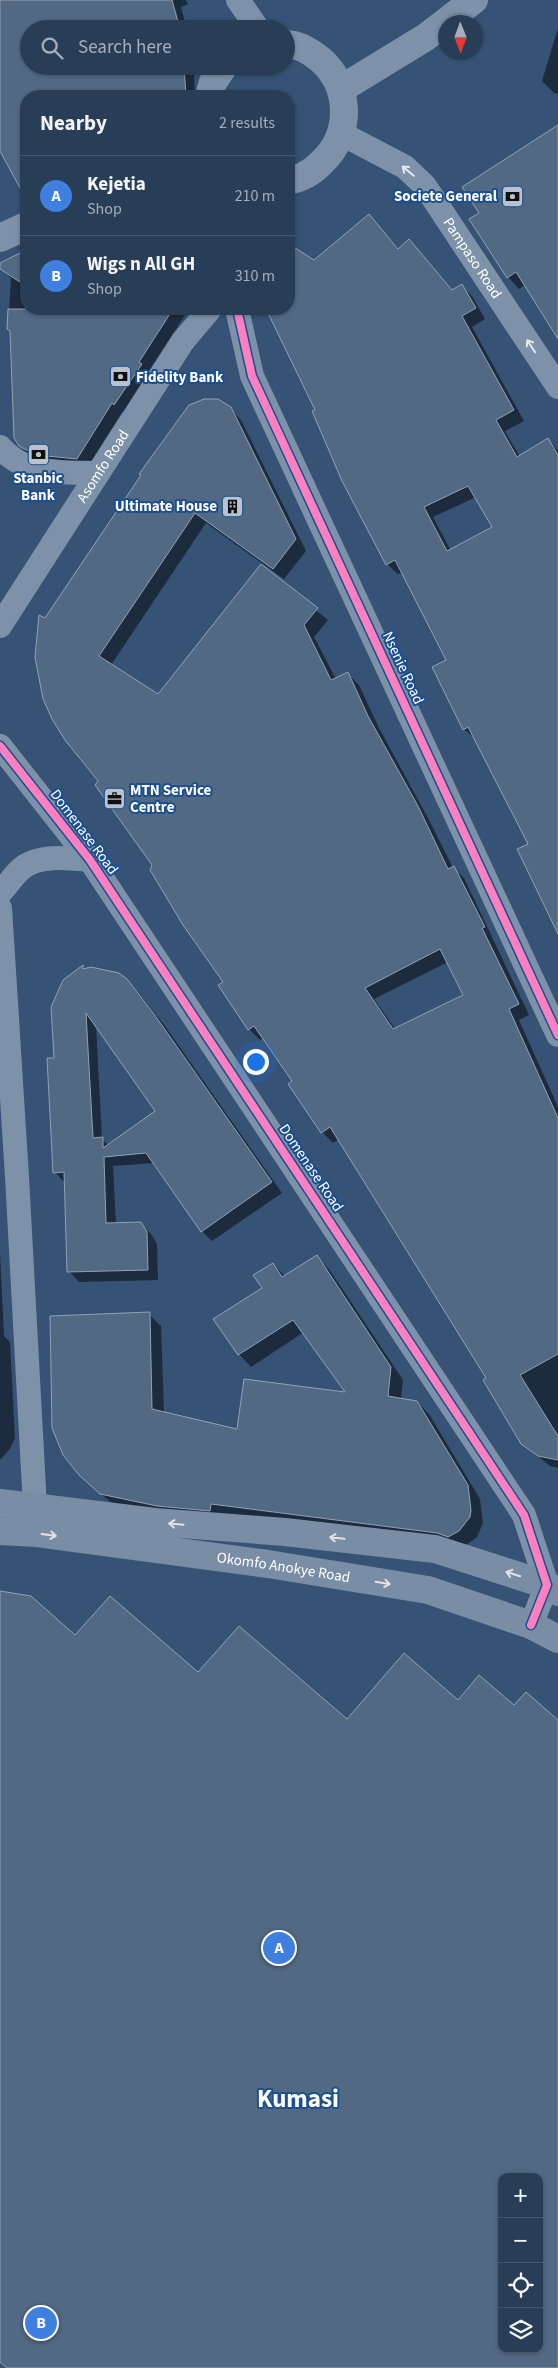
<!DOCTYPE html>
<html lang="en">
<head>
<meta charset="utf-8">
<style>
	:root { --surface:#283e57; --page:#30455d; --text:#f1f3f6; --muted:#a5aeba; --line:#44576d; --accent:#8c9099 }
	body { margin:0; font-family:"Source Sans 3",sans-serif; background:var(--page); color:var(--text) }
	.controls { position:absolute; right:15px; bottom:15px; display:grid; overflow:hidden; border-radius:10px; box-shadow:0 1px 4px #0004 }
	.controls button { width:45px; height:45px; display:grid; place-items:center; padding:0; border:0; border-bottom:1px solid var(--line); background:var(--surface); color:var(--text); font:25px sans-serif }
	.compass { position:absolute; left:438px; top:15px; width:45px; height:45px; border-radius:50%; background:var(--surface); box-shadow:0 1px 4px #0004; rotate:179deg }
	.you { position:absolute; left:255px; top:1061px; width:18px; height:18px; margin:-12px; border:4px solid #fff; border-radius:50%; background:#1a73e8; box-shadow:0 0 0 8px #1a73e833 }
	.badge { display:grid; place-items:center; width:32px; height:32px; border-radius:50%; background:var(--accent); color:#fff; font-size:16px; font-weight:700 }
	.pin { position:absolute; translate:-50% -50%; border:2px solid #fff; box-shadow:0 1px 5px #0006 }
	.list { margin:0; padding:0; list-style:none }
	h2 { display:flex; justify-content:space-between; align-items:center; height:65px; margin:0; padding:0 20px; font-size:21px }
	h2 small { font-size:16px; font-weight:400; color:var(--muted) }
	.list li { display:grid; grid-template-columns:32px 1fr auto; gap:15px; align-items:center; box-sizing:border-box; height:80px; padding:0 20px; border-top:1px solid var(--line) }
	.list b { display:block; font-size:19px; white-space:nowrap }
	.list p { margin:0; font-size:16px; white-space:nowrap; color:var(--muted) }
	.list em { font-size:16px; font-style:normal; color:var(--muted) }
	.icon { flex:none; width:28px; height:28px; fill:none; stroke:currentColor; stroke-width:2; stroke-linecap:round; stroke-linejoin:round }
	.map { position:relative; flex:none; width:558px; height:2368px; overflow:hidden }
	.search { position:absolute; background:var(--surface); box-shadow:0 1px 4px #0004; left:20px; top:20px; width:275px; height:55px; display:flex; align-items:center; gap:12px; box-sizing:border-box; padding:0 18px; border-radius:28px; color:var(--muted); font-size:19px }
	.panel { position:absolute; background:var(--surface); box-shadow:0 1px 4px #0004; left:20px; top:90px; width:275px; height:225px; border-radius:20px }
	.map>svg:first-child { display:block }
</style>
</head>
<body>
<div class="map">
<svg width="558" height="2368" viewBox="0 0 558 2368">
	<rect width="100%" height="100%" fill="#365274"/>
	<path fill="#0007" fill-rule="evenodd" d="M0,0h186l2,4 -7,3 6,22h-158v37h165l1,30h-169v85l-4,-2 -22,-31z
		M558,28v66l-4,-1 -12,-12z
		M558,127v205l-33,-47 -6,4 -11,-12 -37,-57 10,-7z
		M379,226l20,23 20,2 34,40 9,-5 10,10 13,23 -13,8 52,94 -19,10 15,26 28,-17 10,10v477l-29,-83 -54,-105 -11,-10 -16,-69 -45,-88 -5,2 -11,-10 -115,-246v-9h17v-64l25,17zM476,497l17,31 -42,23 -18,-34z
		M26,251v58h167l-2,2 -2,-2 -41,63 3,3 -26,39 -3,-2 -35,56 -57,-12 -10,-11 -9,-113 -3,-3 3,-51 -11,-10v-3z
		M230,408l11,12 65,131 -22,28 -78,-56 -95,142 48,30 103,-129 66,54 -14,17 22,42 12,-5 11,11 20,43 49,90 25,50 11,10 65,137 -10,5 39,87v361l-8,-2 -28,-23 -35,-65 -148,-239 -6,4 -11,-11 -28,-51 -30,-44 -4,3 -11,-11 -24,-47 -71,-117 -106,-157 -10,-37 -2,-14 9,-37zM448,962l17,34 -69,34 -22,-31z
		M83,967l3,3 40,10 11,11 28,35 117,167 -70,48 -10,-10 -48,-68 -41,3 3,58 24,-1 11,11 6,10 1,36 -79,2 -10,-11 -4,-88 -10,-11 1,-113 8,-78zM96,1025l61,86 -48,35 -7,-7z
		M0,1252l4,84 6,6 5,96 -5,11 -10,11z
		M317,1257l12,12 74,111 -2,19 16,3 12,12 51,85 3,24 -6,14 -16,12 -347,-44 -21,-18 56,-173 12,12 3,87 74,18 109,-37 -43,-62 -53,35 -12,-13 34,-90 12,12z"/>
	<path fill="#526984" stroke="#92a2b6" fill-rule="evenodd" d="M0,0h172l8,29h-151v37h155l2,30h-160v103l-26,-48z
		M558,125v214l-42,-67 -9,6 -38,-59 10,-6 -17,-26z
		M369,214l29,35 11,-10 43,51 10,-6 14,24 -14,8 52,94 -18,10 21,37 31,-19 10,17v479l-41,-85 11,-5 -60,-117 -5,3 -31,-63 14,-7 -51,-100 -9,5 -44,-84 -30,-70 3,-1 -49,-101h23v-65l25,16zM468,486l24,41 -45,24 -23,-44z
		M26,250v36l-26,-17v-6z
		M8,309h165l-34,53 3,2 -28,41 -2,-2 -35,56 -41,-4 -17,-9 -5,-8 -4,-107 -3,-2z
		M204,399h14l13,8 65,132 -23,30 -78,-56 -96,143 59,38 103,-130 57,44 -14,17 27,55 17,-8 20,44 50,90 30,63 6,-3 31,61 -3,1 37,76 -10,5 49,109v236l-38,21 38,61v24l-20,-4 -17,-12 -38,-64 3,-2 -156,-251 -9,6 -33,-49 4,-3 -38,-55 -6,4 -30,-45 5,-3 -40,-57 -33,-55 2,-5 -57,-80 3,-4 -33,-41 -13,-21 -9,-20 -8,-42 4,-42 6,3 96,-143 -2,-1 50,-69zM440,949l23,46 -70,34 -28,-41z
		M83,965v4l8,-2 28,6 8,6 27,35 118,168 -71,50 -55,-79 -42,4 2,66 35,-1 6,10 1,38 -81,2 -3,-100 -11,1 -6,-115h7l-3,-51 12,-27zM86,1013l69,98 -52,37v-11l-10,1z
		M317,1255l74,112 -3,29 29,5 51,84 3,25 -1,7 -11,14 -11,6 -11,-4 -226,-29 -1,7 -53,-5 -57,-12 -21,-19 -16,-20 -11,-27 -2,-112 100,-4 2,97 85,20 7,-50 101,13 -52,-72 -55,35 -25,-36 49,-31 -9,-13 20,-12 9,14z
		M0,1591l31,5 44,39 35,-39 88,76 41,-46 108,93 57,-66 54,47 21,-25 35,30 12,-13 32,28v648h-551l-7,-6zM502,2177h37v172h-37z"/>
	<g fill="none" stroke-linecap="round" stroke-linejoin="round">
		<g stroke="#7d92a8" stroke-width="24">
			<path d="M238,0l20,29"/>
			<path id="s1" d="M342,134l63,33 20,19 133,201"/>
			<path d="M237,309l15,67 306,659"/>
			<path d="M0,447c24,29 63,25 98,26"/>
			<path id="s2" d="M0,626l183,-285 27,-32"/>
			<path d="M0,746l90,114 434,655 23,70 -16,40"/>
			<path d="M0,893c7,-7 13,-17 21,-24 17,-15 48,-11 69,-9"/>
			<path d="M0,908l17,269 18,330"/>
		</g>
		<path stroke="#7d92a8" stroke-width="28" d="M286,44c12,0 26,8 35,16 30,27 31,74 1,102 -8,9 -21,17 -33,18
			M341,89l85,-52 48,-37
			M209,96l4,-14 11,-16
			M0,238l26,-12"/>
		<g stroke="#798da4" stroke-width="28">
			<path d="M0,1503l155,19 130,10 150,17 112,36 11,7"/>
			<path id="s3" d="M0,1531l37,2 231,31 160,26 103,35 27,14"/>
		</g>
		<defs>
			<path id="cycleway" d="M237,309l15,67 306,659
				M0,746l90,114 434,655 23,70 -16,40"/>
		</defs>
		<use href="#cycleway" stroke="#1b4f8f" stroke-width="11"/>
		<use href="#cycleway" stroke="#ff80c0" stroke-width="8"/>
	</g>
	<defs><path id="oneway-shaft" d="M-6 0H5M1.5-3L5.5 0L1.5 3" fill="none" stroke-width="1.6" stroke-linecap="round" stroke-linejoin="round" transform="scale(1.25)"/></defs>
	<g stroke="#e5e9ee">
		<use href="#oneway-shaft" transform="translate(408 171) rotate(-140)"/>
		<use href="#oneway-shaft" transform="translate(531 346) rotate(-123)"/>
	</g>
	<g stroke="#dee2e8">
		<use href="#oneway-shaft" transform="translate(176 1524) rotate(-175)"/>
		<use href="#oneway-shaft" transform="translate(49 1535) rotate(7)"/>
		<use href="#oneway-shaft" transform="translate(337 1538) rotate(-174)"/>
		<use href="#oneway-shaft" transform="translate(513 1574) rotate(-162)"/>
		<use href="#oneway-shaft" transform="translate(383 1583) rotate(9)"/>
	</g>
	<defs>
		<symbol id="bank-square" viewBox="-11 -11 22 22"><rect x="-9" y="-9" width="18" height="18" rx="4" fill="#b9c2ce" stroke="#1b4f8f"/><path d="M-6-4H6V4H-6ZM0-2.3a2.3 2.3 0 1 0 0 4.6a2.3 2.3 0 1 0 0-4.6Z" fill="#111"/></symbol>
		<symbol id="building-square" viewBox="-11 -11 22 22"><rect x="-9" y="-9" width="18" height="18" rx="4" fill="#b9c2ce" stroke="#1b4f8f"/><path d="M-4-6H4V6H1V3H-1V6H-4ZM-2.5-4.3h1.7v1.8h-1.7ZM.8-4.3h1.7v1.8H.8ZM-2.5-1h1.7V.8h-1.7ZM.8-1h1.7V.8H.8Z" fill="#111"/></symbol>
		<symbol id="office-square" viewBox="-11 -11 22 22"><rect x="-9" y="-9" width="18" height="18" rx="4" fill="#b9c2ce" stroke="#1b4f8f"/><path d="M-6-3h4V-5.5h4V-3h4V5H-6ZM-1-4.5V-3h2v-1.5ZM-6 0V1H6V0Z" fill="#111"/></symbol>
	</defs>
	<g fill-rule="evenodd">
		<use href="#bank-square" x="500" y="184" width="25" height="25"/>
		<use href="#bank-square" x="108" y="364" width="25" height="25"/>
		<use href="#bank-square" x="26" y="442" width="25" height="25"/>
		<use href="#building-square" x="220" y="494" width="25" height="25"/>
		<use href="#office-square" x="102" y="786" width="25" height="25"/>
	</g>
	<g text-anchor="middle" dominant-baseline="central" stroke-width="4" stroke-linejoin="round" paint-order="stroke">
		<g font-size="15" font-weight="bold" fill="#fff" stroke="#1b4f8f" text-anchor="end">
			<text x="497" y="196">Societe General</text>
			<text x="136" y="377" text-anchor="start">Fidelity Bank</text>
			<text x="38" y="478" text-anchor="middle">Stanbic<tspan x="38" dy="17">Bank</tspan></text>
			<text x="217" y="506">Ultimate House</text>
			<text x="130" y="790" text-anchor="start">MTN Service<tspan x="130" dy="17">Centre</tspan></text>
		</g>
		<g font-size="15" fill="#fff" stroke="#1b4f8f">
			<text stroke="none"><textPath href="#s1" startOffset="185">Pampaso Road</textPath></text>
			<text stroke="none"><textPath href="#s2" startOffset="190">Asomfo Road</textPath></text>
			<text transform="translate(403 668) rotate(65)">Nsenie Road</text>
			<text transform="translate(84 832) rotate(53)">Domenase Road</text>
			<text transform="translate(311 1168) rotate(56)">Domenase Road</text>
			<text stroke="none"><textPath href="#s3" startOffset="286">Okomfo Anokye Road</textPath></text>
		</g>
		<g font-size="25" font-weight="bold" fill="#fff" stroke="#1b4f8f">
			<text x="298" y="2099">Kumasi</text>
		</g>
	</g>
</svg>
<div class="controls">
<button>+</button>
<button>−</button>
<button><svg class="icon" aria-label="locate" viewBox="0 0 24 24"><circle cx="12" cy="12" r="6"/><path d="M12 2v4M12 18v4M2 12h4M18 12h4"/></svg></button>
<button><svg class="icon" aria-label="layers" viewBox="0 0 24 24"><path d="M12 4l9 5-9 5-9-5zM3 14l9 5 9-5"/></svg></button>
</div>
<svg class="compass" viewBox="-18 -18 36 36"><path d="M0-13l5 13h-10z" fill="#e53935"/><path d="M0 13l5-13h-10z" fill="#a5aeba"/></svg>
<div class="you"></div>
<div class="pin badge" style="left:279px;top:1948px;background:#3f7fe0">A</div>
<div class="pin badge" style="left:41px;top:2323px;background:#3f7fe0">B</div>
<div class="search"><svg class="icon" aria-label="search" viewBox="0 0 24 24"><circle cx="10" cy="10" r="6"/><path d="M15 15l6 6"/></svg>Search here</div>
<section class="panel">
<h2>Nearby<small>2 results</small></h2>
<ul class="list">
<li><span class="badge" style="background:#3f7fe0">A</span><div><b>Kejetia</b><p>Shop</p></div><em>210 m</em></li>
<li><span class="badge" style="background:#3f7fe0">B</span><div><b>Wigs n All GH</b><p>Shop</p></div><em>310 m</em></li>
</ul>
</section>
</div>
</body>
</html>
